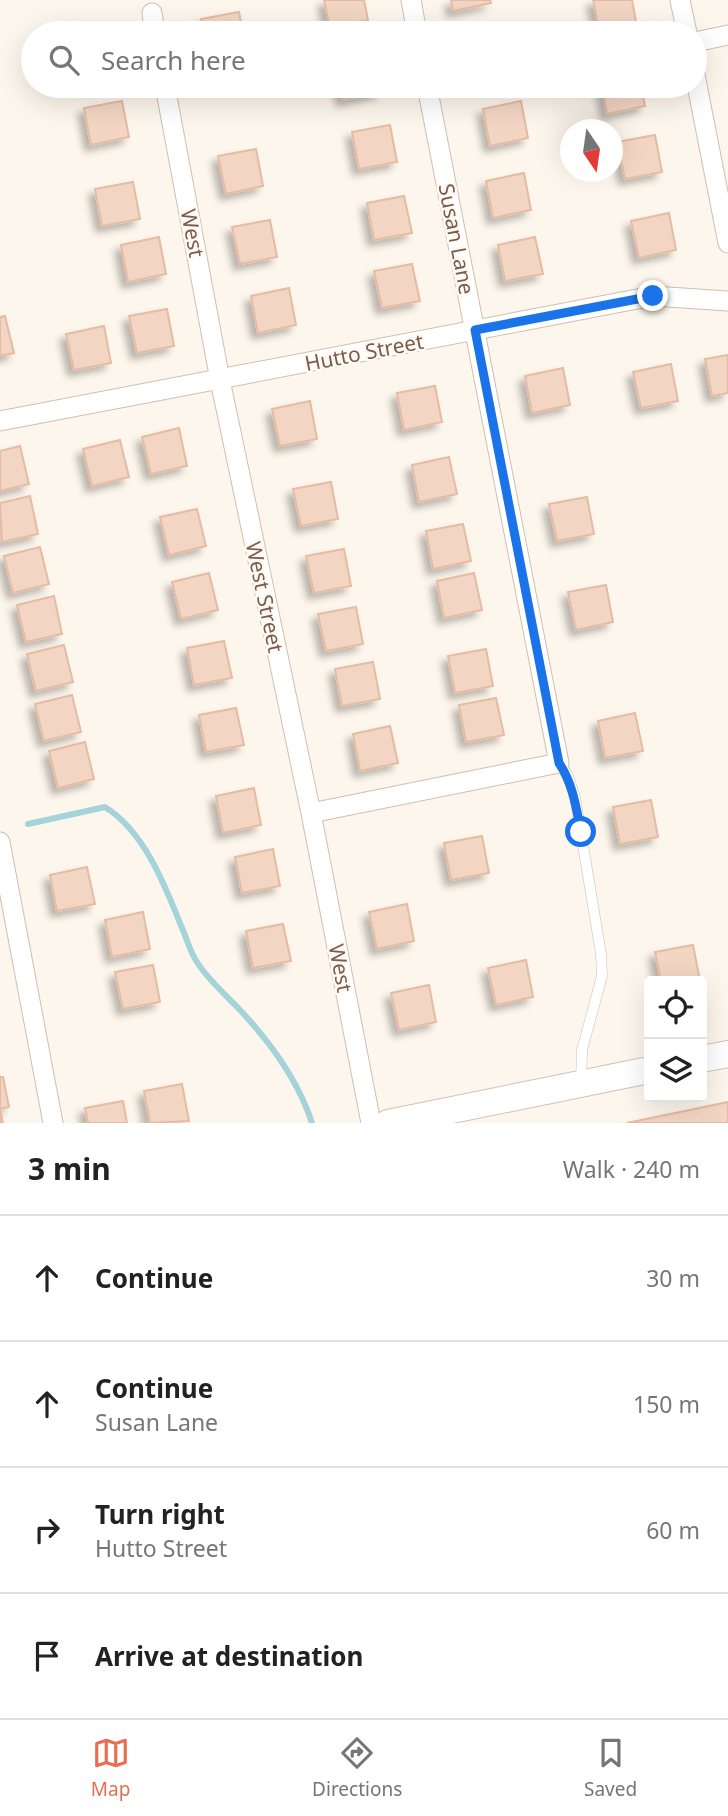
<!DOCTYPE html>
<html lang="en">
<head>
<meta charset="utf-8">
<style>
	:root { --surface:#fff; --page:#f6f6f6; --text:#222; --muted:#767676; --line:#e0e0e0; --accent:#e76f51 }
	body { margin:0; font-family:"Noto Sans",sans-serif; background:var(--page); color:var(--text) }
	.controls { position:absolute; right:21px; bottom:21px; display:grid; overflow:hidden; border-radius:7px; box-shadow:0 7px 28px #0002 }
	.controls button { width:63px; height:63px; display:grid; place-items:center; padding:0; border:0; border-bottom:2px solid var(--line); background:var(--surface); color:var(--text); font:35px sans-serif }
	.compass { position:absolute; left:560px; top:119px; width:63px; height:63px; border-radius:50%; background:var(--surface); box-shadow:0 7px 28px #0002; rotate:167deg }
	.stop { position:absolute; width:21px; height:21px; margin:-16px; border:5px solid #1a73e8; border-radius:50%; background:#fff }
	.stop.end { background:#1a73e8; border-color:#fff; box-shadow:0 2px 7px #0008 }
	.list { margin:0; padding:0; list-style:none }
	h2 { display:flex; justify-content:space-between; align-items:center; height:91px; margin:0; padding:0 28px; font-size:30px }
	h2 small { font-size:23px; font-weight:400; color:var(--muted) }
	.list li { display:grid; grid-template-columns:46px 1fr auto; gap:21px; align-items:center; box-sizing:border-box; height:126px; padding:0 28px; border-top:2px solid var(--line) }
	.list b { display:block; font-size:26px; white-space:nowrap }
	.list p { margin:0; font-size:23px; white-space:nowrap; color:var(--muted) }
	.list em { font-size:23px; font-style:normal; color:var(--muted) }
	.icon { flex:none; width:38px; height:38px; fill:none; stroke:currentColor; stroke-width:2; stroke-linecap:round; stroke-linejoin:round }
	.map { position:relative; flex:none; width:728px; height:1123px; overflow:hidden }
	.search { position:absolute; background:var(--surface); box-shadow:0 7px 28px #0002; left:21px; right:21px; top:21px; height:77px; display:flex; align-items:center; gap:18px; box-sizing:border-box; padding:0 24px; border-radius:38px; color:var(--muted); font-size:26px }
	.sheet { height:595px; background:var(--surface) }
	nav { display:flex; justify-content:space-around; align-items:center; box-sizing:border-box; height:98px; border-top:2px solid var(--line); background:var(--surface); font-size:19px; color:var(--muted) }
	nav a { display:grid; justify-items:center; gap:4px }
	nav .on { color:var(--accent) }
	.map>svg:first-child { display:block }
</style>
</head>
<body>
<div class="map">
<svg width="728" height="1123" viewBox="0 0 728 1123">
	<defs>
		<filter id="shadow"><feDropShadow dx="-6" dy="6" stdDeviation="3.5" flood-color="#0004"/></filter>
	</defs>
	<rect width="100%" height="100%" fill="#fdf6ec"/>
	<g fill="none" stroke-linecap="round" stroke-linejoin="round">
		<path stroke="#a5d3da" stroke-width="6" d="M28,824l77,-17c40,25 60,79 77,121 5,11 8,24 15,34 11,18 29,33 43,48 31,33 58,70 72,113"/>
	</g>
	<path fill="#f3d5c3" stroke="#e6bba3" stroke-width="2" filter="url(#shadow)" d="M324,0h40l4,20 -38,8z
		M451,0h39l1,3 -38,8z
		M593,0h39l4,22 -37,7z
		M239,12l4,21h-39l-3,-14z
		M340,86h40l1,6 -38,8z
		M602,86h39l4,20 -38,8z
		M122,101l7,36 -38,8 -7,-37z
		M521,101l7,37 -38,8 -7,-37z
		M390,125l7,37 -38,7 -7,-37z
		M655,135l7,37 -37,7 -8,-37z
		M256,149l7,37 -37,8 -8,-38z
		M524,173l7,37 -38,8 -7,-37z
		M133,182l7,37 -38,7 -7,-37z
		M404,196l8,37 -38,7 -7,-37z
		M669,213l7,37 -37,8 -8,-37z
		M270,220l7,37 -37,7 -8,-37z
		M159,237l7,37 -38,8 -7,-37z
		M535,237l8,37 -38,7 -7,-36z
		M412,264l8,37 -38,7 -8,-37z
		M289,288l7,37 -38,8 -7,-37z
		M167,309l7,37 -37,7 -8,-37z
		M5,316l9,37 -14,3v-39z
		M104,326l7,37 -37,7 -8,-36z
		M728,355v38l-16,3 -7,-37z
		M671,364l7,37 -37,7 -8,-36z
		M563,368l7,37 -38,8 -7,-37z
		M435,386l7,36 -38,8 -7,-37z
		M310,401l7,38 -37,7 -8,-37z
		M179,428l8,38 -36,8 -9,-37z
		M120,440l9,37 -37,9 -9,-37z
		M20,446l9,38 -29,7v-40z
		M449,457l8,37 -38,8 -7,-37z
		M331,482l7,37 -37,7 -8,-37z
		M30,496l8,38 -36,8 -2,-39z
		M587,497l7,37 -37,7 -8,-37z
		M197,509l9,37 -37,9 -9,-38z
		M463,524l8,37 -38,8 -7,-38z
		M40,547l9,37 -36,9 -9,-37z
		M344,549l7,37 -37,7 -8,-37z
		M209,573l9,37 -37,9 -9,-37z
		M474,573l8,37 -38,8 -7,-37z
		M606,585l7,37 -37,8 -8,-38z
		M54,596l8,38 -36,8 -9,-37z
		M356,607l7,37 -37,7 -8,-37z
		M224,641l8,37 -38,7 -7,-37z
		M64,645l9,37 -37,9 -9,-37z
		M486,649l7,37 -38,7 -7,-37z
		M373,662l7,37 -38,7 -7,-37z
		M72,695l9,37 -37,9 -9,-37z
		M496,698l8,37 -38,7 -7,-37z
		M236,708l8,37 -38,7 -7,-37z
		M635,713l8,38 -38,7 -7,-37z
		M390,726l8,37 -38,8 -7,-37z
		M85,742l9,37 -36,9 -9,-37z
		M254,788l7,37 -38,8 -7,-37z
		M651,800l7,37 -38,7 -7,-37z
		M482,836l7,37 -38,7 -7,-37z
		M273,849l7,37 -38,7 -7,-36z
		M87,867l8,37 -38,7 -7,-36z
		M407,904l7,37 -37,8 -8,-37z
		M143,912l7,37 -38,8 -7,-37z
		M283,924l8,37 -38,7 -7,-37z
		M693,945l7,36h-39l-6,-29z
		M526,960l7,37 -37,8 -8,-37z
		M153,965l7,37 -37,7 -8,-37z
		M429,985l7,37 -37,8 -8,-37z
		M0,1077h3l6,30 -9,2 3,14h-3z
		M182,1084l7,37 -39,2 -6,-32z
		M123,1101l4,22h-39l-3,-15z
		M728,1102v21h-101z"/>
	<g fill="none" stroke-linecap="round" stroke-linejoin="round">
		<defs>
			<path id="lane" d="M559,763l9,13 7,21 26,157 1,22 -20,74 -1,33"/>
			<path id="street" d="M411,0l6,33
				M680,0l7,33
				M152,13l3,20
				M695,42l33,-7
				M695,75l33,168
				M165,86l55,294 91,433 60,310
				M0,421l653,-125 75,5
				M311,813l248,-50 -132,-677
				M0,842l53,281"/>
			<path id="secondary" d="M702,1059l26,-5
				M388,1123l261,-53"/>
		</defs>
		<use href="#lane" stroke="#d1beb0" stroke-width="11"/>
		<use href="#street" stroke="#d1beb0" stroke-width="21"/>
		<use href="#secondary" stroke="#d6c0b0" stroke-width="28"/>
		<use href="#lane" stroke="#fff" stroke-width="10"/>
		<use href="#street" stroke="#fff" stroke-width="19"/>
		<use href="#secondary" stroke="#fff" stroke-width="26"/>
	</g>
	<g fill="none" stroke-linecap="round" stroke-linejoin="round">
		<path stroke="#1a73e8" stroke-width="9" d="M581,832c-5,-25 -8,-48 -22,-69l-84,-433 178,-34"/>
	</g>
	<g text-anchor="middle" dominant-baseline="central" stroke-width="5" stroke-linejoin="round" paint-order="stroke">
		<g font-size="21" fill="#7a5c4d" stroke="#fffaf3">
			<text transform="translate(193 233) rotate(79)">West</text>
			<text transform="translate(457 239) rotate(79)">Susan Lane</text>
			<text transform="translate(364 352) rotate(-11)">Hutto Street</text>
			<text transform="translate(265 597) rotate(78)">West Street</text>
			<text transform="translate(341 968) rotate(79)">West</text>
		</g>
	</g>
</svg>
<div class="controls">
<button><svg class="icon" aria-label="locate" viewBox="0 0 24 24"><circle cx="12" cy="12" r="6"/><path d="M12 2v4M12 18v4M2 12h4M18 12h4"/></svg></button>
<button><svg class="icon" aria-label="layers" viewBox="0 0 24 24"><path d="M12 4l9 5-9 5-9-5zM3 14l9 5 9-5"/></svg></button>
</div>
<svg class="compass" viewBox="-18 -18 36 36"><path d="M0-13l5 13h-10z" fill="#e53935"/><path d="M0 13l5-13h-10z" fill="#767676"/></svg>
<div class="stop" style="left:581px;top:832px"></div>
<div class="stop end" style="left:653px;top:296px"></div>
<div class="search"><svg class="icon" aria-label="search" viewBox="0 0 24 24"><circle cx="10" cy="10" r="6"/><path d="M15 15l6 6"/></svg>Search here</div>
</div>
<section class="sheet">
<h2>3 min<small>Walk · 240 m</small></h2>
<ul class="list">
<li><svg class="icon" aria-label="ahead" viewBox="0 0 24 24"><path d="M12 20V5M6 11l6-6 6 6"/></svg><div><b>Continue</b></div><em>30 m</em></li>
<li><svg class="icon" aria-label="ahead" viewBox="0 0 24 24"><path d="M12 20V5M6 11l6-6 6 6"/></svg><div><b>Continue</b><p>Susan Lane</p></div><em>150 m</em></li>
<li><svg class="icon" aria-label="right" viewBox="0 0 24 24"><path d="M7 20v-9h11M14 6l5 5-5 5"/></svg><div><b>Turn right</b><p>Hutto Street</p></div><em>60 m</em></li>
<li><svg class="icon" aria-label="arrive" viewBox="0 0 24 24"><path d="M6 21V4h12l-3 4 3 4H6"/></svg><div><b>Arrive at destination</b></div></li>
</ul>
</section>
<nav>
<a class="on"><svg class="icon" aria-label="map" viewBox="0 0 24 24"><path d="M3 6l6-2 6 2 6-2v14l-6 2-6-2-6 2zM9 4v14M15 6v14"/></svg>Map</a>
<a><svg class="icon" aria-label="directions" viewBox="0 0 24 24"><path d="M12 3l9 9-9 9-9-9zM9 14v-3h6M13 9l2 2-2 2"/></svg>Directions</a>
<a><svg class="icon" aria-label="saved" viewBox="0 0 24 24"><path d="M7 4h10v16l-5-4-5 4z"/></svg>Saved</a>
</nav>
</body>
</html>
